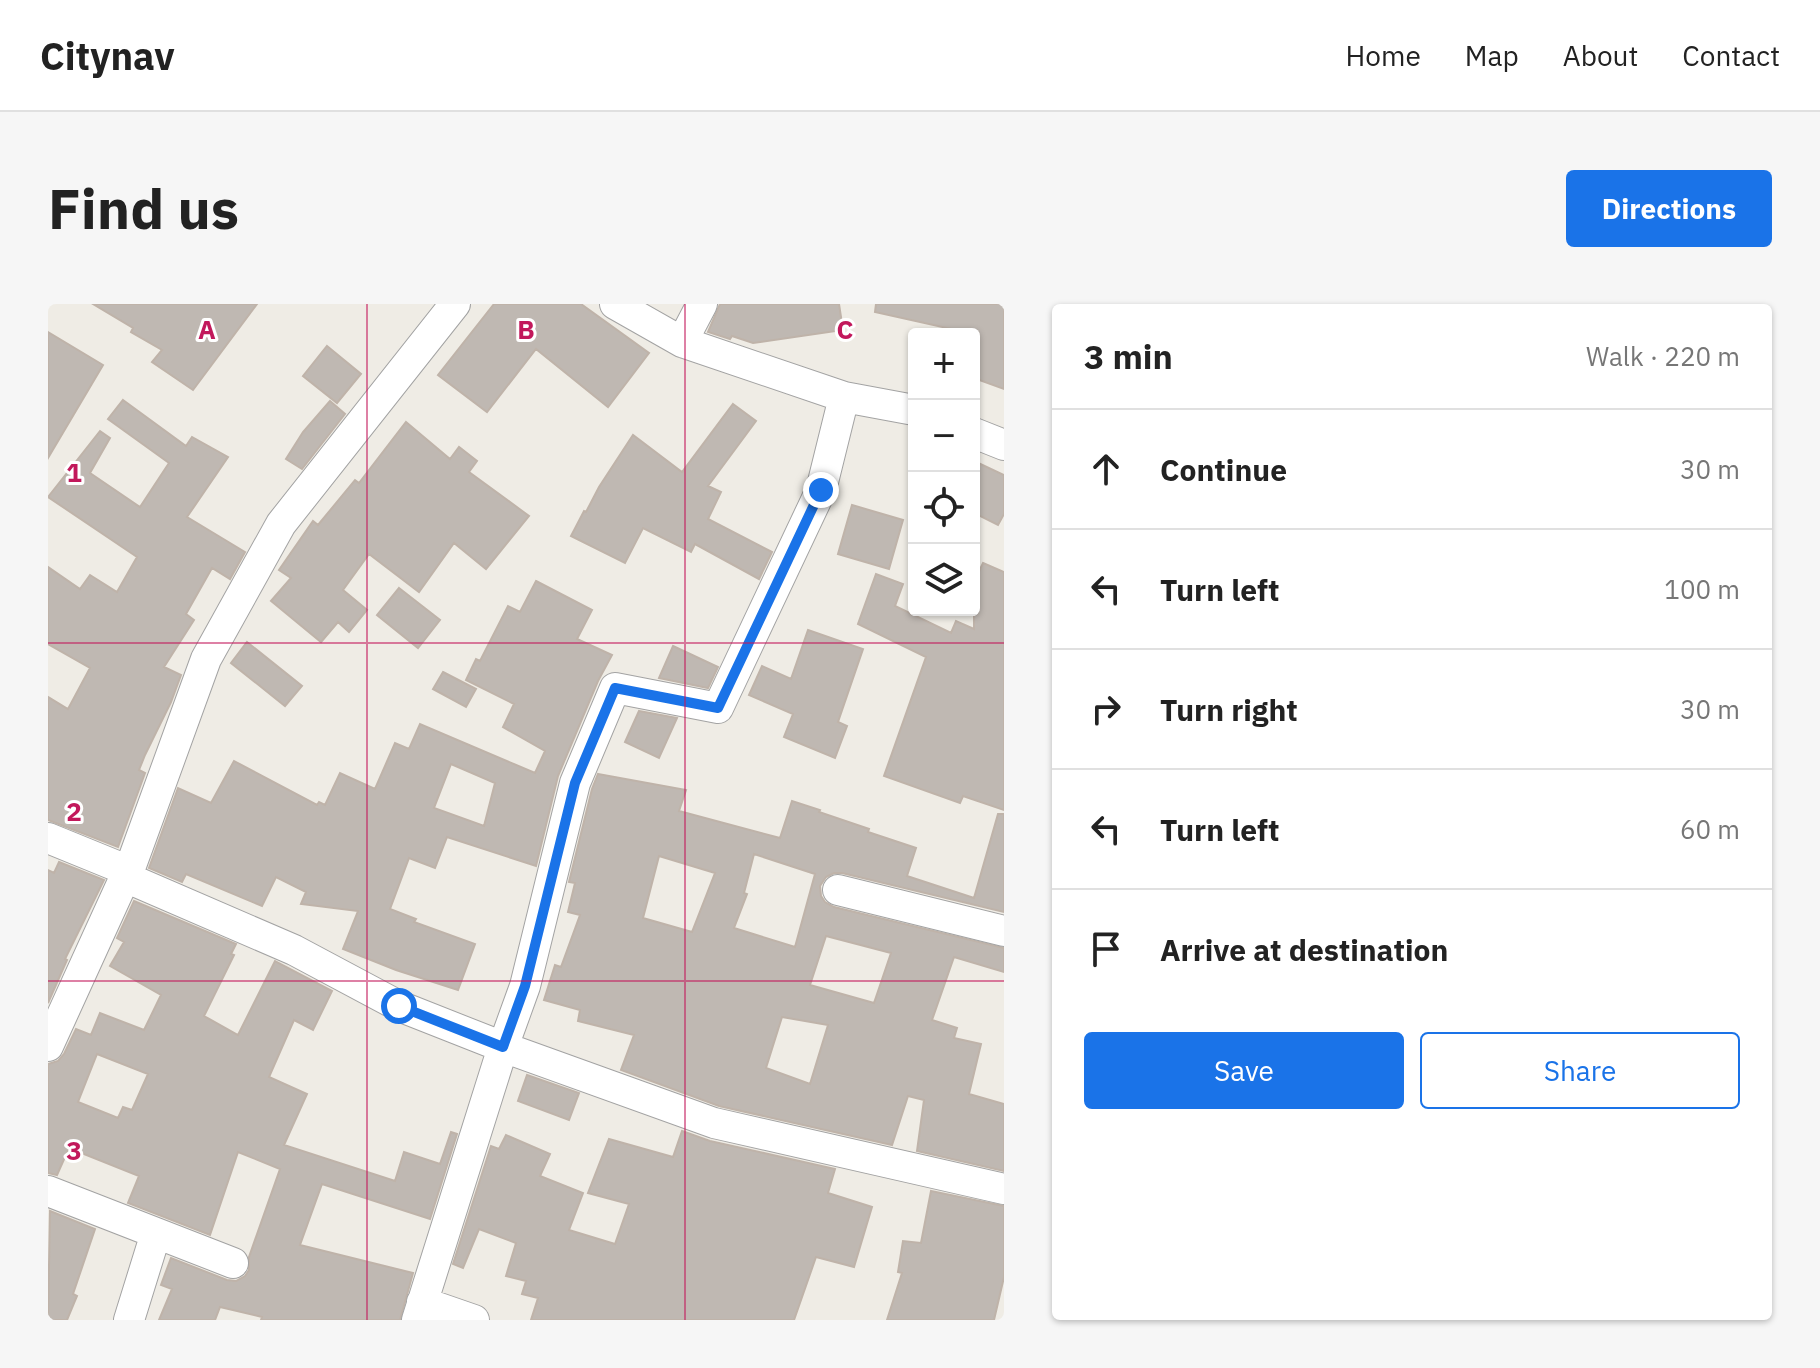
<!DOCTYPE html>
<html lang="en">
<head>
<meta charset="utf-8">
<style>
	:root { --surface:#fff; --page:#f6f6f6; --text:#222; --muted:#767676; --line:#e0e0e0; --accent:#1a73e8 }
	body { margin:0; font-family:"IBM Plex Sans",sans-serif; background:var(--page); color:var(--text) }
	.controls { position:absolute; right:24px; top:24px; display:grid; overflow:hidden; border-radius:8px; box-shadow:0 2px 6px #0004 }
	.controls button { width:72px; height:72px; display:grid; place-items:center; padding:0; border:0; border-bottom:2px solid var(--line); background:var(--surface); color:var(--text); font:40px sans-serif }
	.stop { position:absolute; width:24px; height:24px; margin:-18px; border:6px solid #1a73e8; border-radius:50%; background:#fff }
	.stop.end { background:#1a73e8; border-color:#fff; box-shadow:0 2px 8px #0008 }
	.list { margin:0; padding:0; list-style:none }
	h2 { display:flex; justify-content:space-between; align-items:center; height:104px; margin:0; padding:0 32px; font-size:34px }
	h2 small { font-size:26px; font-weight:400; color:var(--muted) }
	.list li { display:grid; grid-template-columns:52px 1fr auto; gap:24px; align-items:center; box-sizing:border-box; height:120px; padding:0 32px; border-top:2px solid var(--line) }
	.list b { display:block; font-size:30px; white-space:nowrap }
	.list em { font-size:26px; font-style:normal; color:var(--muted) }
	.actions { display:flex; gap:16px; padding:24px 32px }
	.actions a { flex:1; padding:18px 0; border:2px solid var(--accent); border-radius:8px; text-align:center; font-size:28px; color:var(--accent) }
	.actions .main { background:var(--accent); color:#fff }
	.icon { flex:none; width:44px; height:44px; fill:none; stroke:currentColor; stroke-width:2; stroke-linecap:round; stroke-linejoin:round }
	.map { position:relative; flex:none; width:956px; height:1016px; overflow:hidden; border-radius:8px }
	header { display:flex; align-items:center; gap:48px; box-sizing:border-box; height:112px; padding:0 40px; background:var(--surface); border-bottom:2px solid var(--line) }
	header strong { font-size:38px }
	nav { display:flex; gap:44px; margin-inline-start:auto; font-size:28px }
	.intro { display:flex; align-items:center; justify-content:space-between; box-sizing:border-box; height:192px; padding:0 48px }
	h1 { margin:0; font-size:56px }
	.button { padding:20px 36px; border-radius:8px; background:var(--accent); color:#fff; font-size:28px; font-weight:700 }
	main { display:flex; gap:48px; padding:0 48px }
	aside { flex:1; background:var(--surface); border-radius:8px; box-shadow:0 2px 6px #0004 }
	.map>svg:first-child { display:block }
</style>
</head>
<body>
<header>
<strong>Citynav</strong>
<nav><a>Home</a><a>Map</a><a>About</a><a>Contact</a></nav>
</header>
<div class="intro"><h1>Find us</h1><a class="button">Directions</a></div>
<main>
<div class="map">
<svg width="956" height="1016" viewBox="0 0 956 1016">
	<rect width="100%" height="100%" fill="#efece5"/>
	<path fill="#bfb8b2" stroke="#bfb3a9" stroke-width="2" fill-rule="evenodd" d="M45,0h164l-64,86 -41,-28 10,-12 -31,-18 2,-4z
		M446,0h87l68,49 -41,54 -72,-58 -49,63 -49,-37z
		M672,0h119l4,26 -90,13 -21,-7 -2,3 -22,-7z
		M828,0h128v85l-30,-11v-44l-99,-22z
		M0,28l55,33 -55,93z
		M279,42l34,28 -24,29 -34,-27z
		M75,96l63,46 6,-9 36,20 -41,60 58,35 -15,27 -18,-11 -26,46 8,6 -30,47 17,8 -10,27 -26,53 -6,15 6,3 -27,74 -70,-27v-123l20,12 22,-41 -42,-24v-77l32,22 10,-14 27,17 20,-35 -89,-60 52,-66 10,7 -20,35 50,34 29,-44 -61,-44z
		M282,97l15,13 -43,55 -16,-10 17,-27z
		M685,100l23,17 -48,65 13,6 -13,27 64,33 -13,27 -64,-35 -4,8 -48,-24 -18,35 -54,-27 13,-25 2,1 13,-25 34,-52 49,37z
		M358,118l44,37 9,-12 18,14 -8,11 60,44 -43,53 -32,-26 -35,49 -50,-38 -26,36 24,20 -18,22 -11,-10 -17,20 -50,-41 20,-23 -12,-8 34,-49 5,4 37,-45 4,3z
		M926,157l30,14v39l-6,11 -24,-12z
		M804,201l51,15 -14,49 -51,-15z
		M935,259l21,9v238l-41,-14 -3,7 -76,-27 42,-119 -68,-33 18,-50 27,10 -8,22 56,27 5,-12 18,8v-47z
		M488,277l56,29 -15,29 35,16 -14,26 -40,95 -22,90 -89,-29 -12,31 -26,-10 -19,51 26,10 -2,3 61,22 -17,46 -62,-20 -53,-21 15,-38 -57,-7 5,-12 -30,-15 -14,29 -76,-32 -4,8 -33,-14 29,-80 33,15 23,-42 83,44 2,-3 6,3 15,-32 35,16 20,-46 14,6 11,-25 115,49 10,-22 -42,-24 11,-23 -48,-24 10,-21 4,2 28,-55 12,6zM403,460l44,19 -11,43 -50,-18z
		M351,284l41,32 -22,28 -41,-33z
		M760,326l55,19 -25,73 9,4 -12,32 -51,-21 9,-23 -44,-19 13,-29 29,13z
		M199,338l55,44 -17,20 -54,-43z
		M625,342l45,21 -10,21 -49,-10z
		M395,368l33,17 -10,18 -33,-18z
		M591,407l38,7 -18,40 -34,-16z
		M550,470l88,16 -7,21 101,27 12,-37 28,9 -1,2 50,17 -1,3 48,16 -9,28 67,22 24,-84h6v98l-162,-39h-8l-8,4 -6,9 1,10 4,6 9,5 170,41v24l-50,-15 -22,63 25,8 -3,10 27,6 -12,50 35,10v67l-87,-20 7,-51 -16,-4 -16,49 -173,-39 -98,-36 13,-35 -56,-14 2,-11 -36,-10 11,-35 6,2 19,-52 -12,-3 7,-29 -6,-1 23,-93zM706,550l61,20 -20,73 -61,-19 13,-34 -3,-1zM611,552l56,17 -23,59 -49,-14zM778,632l65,17 -17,50 -64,-18zM734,713l46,8 -18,59 -44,-16z
		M11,558l45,18 -39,79 2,1 -19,43v-133l6,3z
		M86,597l102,43 -5,10 3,1 -30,61 34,19 37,-74 57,30 -19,39 -19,-10 -25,57 38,17 -23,51 111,36 9,-29 36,12 11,-32 6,2 -27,85 -108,-35 -22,61 113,28 -13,47h-139l1,-3 -42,-10 -5,13h-56l13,-31 -11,-4 10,-27 56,22 9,1 9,-5 4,-6v-13l31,-88 -42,-17 -28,83 -82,-32 11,-27 -70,-28 -12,27 -9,-2v-109l10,-3 6,-7 12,-25 15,6 9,-22 44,17 17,-35 -51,-29 14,-24 -7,-4zM49,750l51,20 -16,36 -9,-3 -5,11 -40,-16z
		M479,771l52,18 -10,27 -51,-19z
		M634,827l28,10 125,28 -7,24 44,14 -18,60 -38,-10 -22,63h-263l7,-22 -16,-4 4,-13 -20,-5 10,-33 -37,-14 -16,39 -10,-4 38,-118 8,3 7,-14 44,19 -10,22 43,17 -14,37 46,14 14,-40 -41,-11 21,-54 64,18z
		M883,887l73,15v71l-10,43h-107l15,-47 -4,-1 5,-31 18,2z
		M2,907l45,18 -22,65 4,2 -10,24h-19z"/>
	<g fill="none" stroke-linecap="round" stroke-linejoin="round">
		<defs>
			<path id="street" d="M567,0l67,38 162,55 70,13
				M634,38l20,-38
				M926,129l30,12
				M0,534l81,33 -4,6 169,73 105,56 104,41 211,76 290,66
				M81,567l77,-212 75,-135 174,-220
				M790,586l166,41
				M0,742l77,-169
				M0,887l185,72
				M374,998l52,18
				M81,1016l27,-87
				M369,1016l86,-273 22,-61 50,-203 40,-95 103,20 103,-218 23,-93"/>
		</defs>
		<use href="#street" stroke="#a3a3a3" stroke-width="32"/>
		<use href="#street" stroke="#fff" stroke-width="30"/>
	</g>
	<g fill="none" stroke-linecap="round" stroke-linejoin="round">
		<path stroke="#1a73e8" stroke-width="10" d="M351,702l104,41 22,-61 50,-203 40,-95 103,20 103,-218"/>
	</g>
	<path fill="none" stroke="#c2185b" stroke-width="2" stroke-opacity="0.55" d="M319,0v1016M637,0v1016M0,339h956M0,677h956"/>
	<g font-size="26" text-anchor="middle" font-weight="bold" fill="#c2185b" stroke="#fff" stroke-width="6" stroke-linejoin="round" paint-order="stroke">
		<text x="159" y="35">A</text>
		<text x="478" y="35">B</text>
		<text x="797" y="35">C</text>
		<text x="26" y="178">1</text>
		<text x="26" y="517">2</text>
		<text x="26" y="856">3</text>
	</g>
</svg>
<div class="controls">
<button>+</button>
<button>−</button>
<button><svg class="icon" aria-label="locate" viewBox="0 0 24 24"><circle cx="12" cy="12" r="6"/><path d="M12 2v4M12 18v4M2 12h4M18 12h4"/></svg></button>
<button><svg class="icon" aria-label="layers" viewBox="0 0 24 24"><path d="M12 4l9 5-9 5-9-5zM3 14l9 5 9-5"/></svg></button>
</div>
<div class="stop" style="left:351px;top:702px"></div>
<div class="stop end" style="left:773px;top:186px"></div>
</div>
<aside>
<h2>3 min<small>Walk · 220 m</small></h2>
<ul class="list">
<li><svg class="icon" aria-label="ahead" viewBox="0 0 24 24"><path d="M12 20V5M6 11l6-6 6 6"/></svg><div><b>Continue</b></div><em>30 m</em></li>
<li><svg class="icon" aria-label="left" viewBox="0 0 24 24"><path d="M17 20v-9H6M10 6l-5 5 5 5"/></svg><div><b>Turn left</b></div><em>100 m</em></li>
<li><svg class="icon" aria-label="right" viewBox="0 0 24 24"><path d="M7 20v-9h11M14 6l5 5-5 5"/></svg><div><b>Turn right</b></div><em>30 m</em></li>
<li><svg class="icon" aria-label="left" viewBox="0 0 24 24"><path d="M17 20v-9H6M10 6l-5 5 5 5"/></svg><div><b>Turn left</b></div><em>60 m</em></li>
<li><svg class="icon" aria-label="arrive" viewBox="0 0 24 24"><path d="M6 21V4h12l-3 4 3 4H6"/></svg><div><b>Arrive at destination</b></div></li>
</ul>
<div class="actions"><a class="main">Save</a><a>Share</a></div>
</aside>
</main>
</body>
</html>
